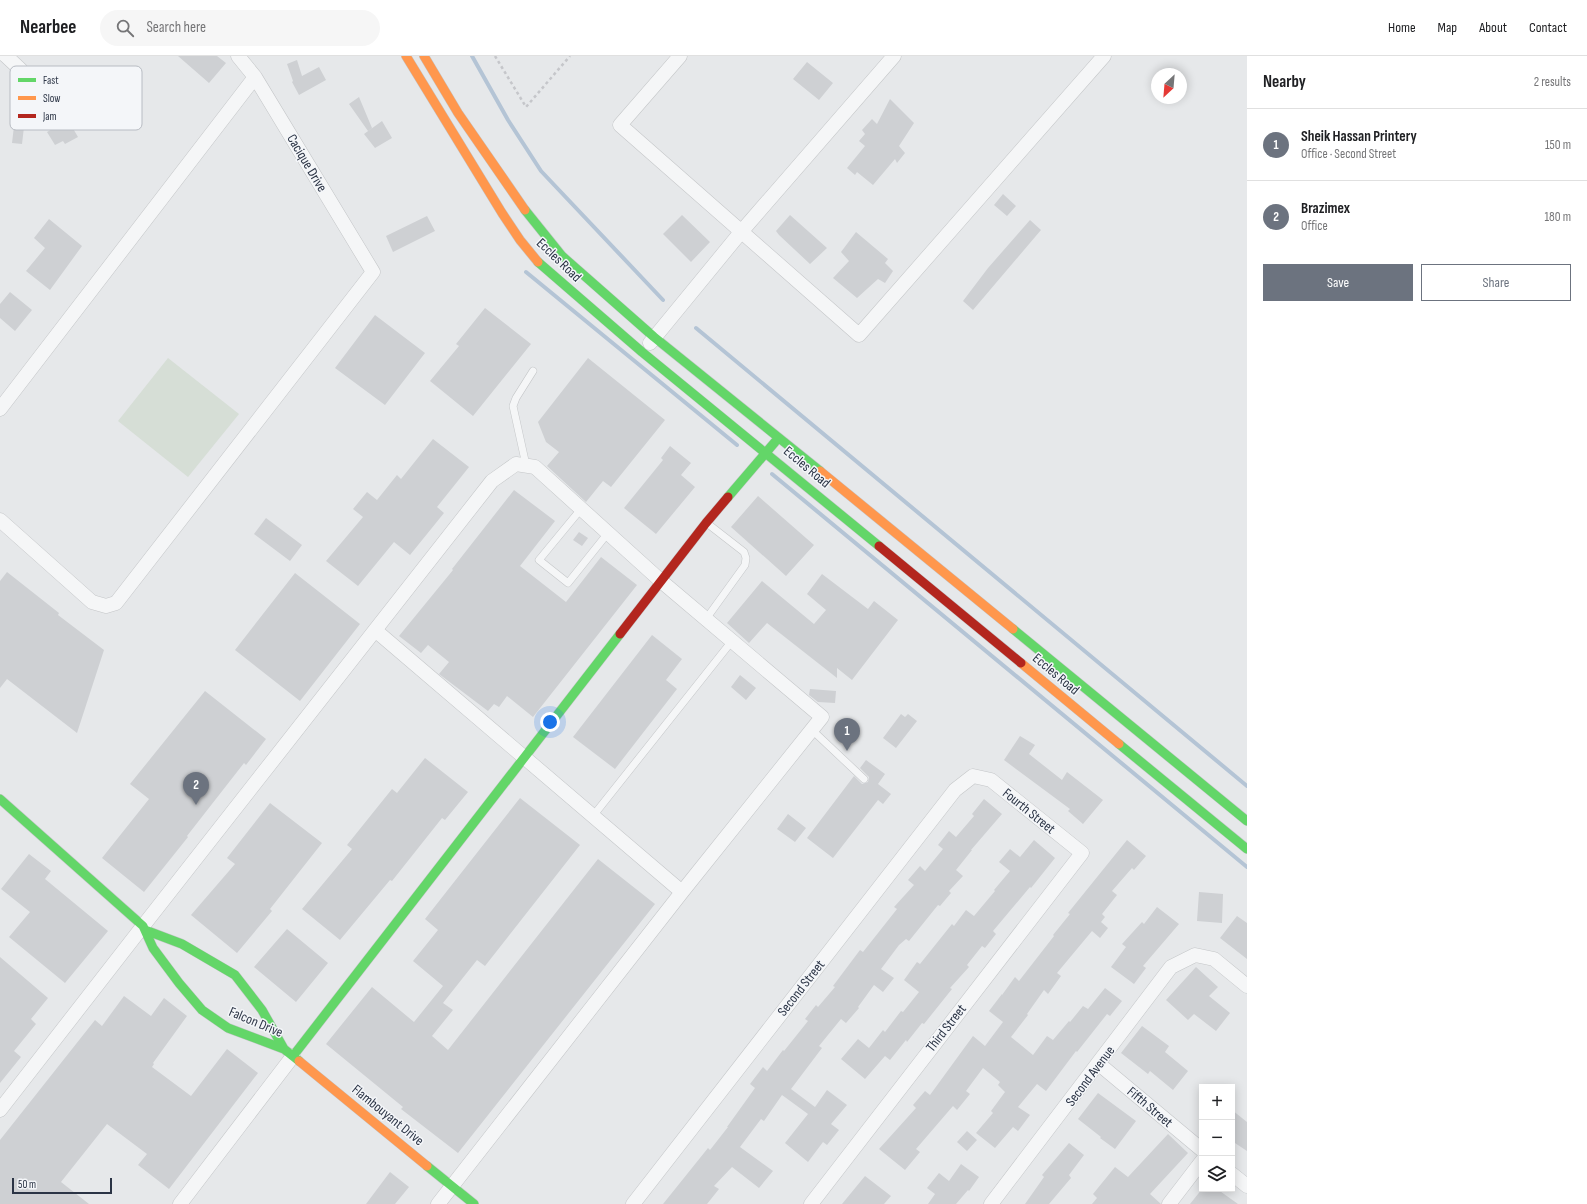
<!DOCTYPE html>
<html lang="en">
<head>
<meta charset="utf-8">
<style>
	:root { --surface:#fff; --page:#f6f6f6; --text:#202124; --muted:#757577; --line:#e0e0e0; --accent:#6c737f }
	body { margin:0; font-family:"Sofia Sans Condensed",sans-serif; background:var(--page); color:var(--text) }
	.controls { position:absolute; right:12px; bottom:12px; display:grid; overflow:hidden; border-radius:0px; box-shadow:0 2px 10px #0003 }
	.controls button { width:36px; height:36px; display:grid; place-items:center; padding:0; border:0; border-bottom:1px solid var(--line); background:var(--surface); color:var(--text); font:20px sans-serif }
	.compass { position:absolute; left:1151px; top:12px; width:36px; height:36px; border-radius:50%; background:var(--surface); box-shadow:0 2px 10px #0003; rotate:206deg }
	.scale { position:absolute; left:12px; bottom:10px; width:100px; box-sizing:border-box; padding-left:4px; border:2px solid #2b3445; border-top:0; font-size:11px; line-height:14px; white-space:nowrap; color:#2b3445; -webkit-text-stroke:3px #f4f6f9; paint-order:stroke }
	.you { position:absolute; left:550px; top:666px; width:14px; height:14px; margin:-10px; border:3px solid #fff; border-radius:50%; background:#1a73e8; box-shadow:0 0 0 6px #1a73e833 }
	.badge { display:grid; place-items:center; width:26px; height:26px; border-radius:50%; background:var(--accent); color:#fff; font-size:13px; font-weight:700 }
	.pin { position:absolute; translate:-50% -33px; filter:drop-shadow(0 1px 2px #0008) }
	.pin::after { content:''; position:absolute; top:21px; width:14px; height:12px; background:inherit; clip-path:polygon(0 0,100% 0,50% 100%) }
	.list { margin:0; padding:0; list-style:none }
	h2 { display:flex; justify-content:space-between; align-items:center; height:52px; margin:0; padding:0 16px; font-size:17px }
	h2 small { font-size:13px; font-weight:400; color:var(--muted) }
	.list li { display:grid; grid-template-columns:26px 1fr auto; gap:12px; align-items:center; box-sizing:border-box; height:72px; padding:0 16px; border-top:1px solid var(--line) }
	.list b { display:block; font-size:15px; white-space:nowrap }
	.list p { margin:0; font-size:13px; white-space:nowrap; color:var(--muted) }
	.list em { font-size:13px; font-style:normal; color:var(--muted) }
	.actions { display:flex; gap:8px; padding:12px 16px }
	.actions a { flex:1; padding:9px 0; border:1px solid var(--accent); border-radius:0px; text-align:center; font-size:14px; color:var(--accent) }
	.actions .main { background:var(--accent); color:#fff }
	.icon { flex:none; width:22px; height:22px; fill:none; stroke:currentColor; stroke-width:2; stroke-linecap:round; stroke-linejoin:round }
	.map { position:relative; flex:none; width:1247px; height:1148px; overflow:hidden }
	header { display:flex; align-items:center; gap:24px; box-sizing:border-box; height:56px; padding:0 20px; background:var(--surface); border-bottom:1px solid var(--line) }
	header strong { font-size:19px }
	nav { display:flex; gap:22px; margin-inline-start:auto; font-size:14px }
	.search { width:280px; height:36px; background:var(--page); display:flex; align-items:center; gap:10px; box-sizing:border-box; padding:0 14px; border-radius:22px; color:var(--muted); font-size:15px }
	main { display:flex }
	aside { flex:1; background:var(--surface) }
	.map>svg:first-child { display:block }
</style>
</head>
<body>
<header>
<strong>Nearbee</strong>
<div class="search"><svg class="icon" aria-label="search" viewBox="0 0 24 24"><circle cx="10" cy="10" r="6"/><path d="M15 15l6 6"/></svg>Search here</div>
<nav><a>Home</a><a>Map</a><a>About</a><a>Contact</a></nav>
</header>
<main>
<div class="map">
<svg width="1247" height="1148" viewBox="0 0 1247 1148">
	<rect width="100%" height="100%" fill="#e6e8ea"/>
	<path fill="#d6ded6" d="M168,302l71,56 -51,63 -70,-56z"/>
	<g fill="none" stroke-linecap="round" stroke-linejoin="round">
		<path stroke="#b4c4d5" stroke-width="4" d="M472,0l36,64 33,51 122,129
			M526,216l211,173
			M696,272l551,458
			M772,418l475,393"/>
	</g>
	<path fill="#ced0d3" d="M178,0h39l9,7 -17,20z
		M297,4l5,16 17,-9 7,13 -27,15 -7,-13 1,-1 -6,-17z
		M807,6l26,21 -14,17 -26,-21z
		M359,41l13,31 -4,3 -19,-27z
		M890,43l24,24 -15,23 6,7 -8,10 -2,-4 -22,26 -16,-13 -2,3 -8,-7 18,-22 -6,-5 6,-7 -3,-4 10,-11 5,5z
		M68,64l10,17 -13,7 -2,-3 -8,4 -8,-13z
		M382,65l10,17 -17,10 -11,-14z
		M14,70l10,1 -2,17 -10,-1z
		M1003,138l13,12 -9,10 -13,-11z
		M682,159l28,27 -19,20 -28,-28z
		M790,159l37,33 -17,16 -31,-29 -3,-4z
		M427,160l8,15 -42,21 -7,-16z
		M49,163l33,27 -32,44 -24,-19 19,-23 -11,-10z
		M1030,164l11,10 -68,80 -10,-9 25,-33z
		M856,176l32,27 -3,4 8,8 -8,12 -7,-4 -21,19 -24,-20 16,-17 -8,-9z
		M10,236l22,18 -17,21 -15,-13v-14z
		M485,252l46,36 -58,72 -43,-35 29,-35 -3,-2z
		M375,259l50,38 -40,52 -50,-37z
		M588,302l77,62 -54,67 -8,-6 -17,21 -39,-36 12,-14 -13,-10 -8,-20z
		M433,383l36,28 -32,40 7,6 -34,42 -16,-13 -36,44 -32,-25 37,-44 -10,-8 14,-17 10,8 20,-25 4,4z
		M670,390l21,17 -10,12 14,12 -39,47 -32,-26 39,-48 -2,-2z
		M514,434l41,31 -35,45 46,36 35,-45 36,28 -104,132 -26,-21 -8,11 -5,-3 -6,7 -49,-37 10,-12 -21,-17 -7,8 -22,-17 54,-66 -1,-1z
		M758,440l56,49 -28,31 -55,-49z
		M266,462l36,27 -12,16 -36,-27z
		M579,476l9,6 -6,8 -9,-6z
		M7,516l52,41 -1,2 46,35 -27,83 -70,-54 -7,9v-107z
		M295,517l65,51 -60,77 -65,-51z
		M822,518l46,35 6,-8 24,19 -46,60 -15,-12v10l-70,-55 -18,20 -22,-20 35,-42 52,43 12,-14 -19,-16z
		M652,579l30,24 -16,21 11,9 -62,80 -42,-32z
		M740,619l16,13 -10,12 -15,-13z
		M810,633l26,2 -1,12 -17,-1 -9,-7z
		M205,635l61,48 -20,26 -2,-2 -57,73 1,1 -44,55 -42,-34 47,-59 -19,-15z
		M901,658l4,3 3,-3 9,7 -21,27 -13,-10z
		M1020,680l15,9 -6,9 33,26 5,-8 36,28 -20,24 -15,-13 2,-2 -66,-49z
		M425,702l43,34 -23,28 -3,-2 -50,63 -2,-1 -50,60 -38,-31 50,-60 -5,-4 45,-56 5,4z
		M866,704l19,14 -7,10 13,10 -8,10 -5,-4 -45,58 -26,-20 47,-62 8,8 6,-2 1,-5 -9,-9z
		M520,742l60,47 -95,121 -8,-6 -34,43 10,7 -21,26 16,14 150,-191 57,45 -197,249 -57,-44 2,-2 -77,-63 46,-57 42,35 29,-36 -30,-25 25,-31 -13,-11z
		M984,743l18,15 -31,36h1l-16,20 7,6 -14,15 2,2 -11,13 -2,-1 -29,36 -3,-2 -7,6 -18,24 13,9 -11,14 -9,-7 -16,22 1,1 -13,15 -5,-4 -22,27 3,2 -31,41 24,18 12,-17 20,15 -16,19 8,6 -12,15 -4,-3 -15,20 -23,-19 23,-29 -26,-19 -18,26 -3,-2 -21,28 33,24 -14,17 -27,-21 -18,19 5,3 -12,15h-44l45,-56 2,2 18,-23h-1l28,-39 -5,-4 13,-17 4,4 16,-21 1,1 24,-30 -3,-2 11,-14 2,2 17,-20 -2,-1 27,-36 3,2 34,-43 -3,-2 20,-22 -6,-5 12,-14 5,5 18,-22 -5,-4 11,-14 7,6 18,-21 -2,-2z
		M270,747l52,40 -52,66 2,2 -35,42 -46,-38 44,-51 -8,-6z
		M788,758l18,14 -11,14 -18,-13z
		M1034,784l21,18 -24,30 -1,-1 -37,44 3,3 -11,14 -3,-2 -15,19 2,2 -19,21 2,1 -28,35 -2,-1 -15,19 -1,-2 -16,20 -5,-4 -20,23 -24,-20 17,-20 11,9 14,-18 2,2 16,-21 2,1 16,-20 -15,-12 13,-18 3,2 32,-40 2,2 12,-16 8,6 21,-25 -1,-1 16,-19 -11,-9 11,-13 10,8z
		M1127,784l19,16 -12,14 -2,-2 -20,23 5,4 -15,19 3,3 -4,5 7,6 -8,10 -8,-7 -35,42 4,3 -13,18 -4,-4 -17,24 1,1 -17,22 22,18 14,-19 6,4 16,-19 1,1 13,-16 5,3 17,-21 17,13 -12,15 -3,-2 -30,38 -1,-1 -30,40 -9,-7 -19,23 12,8 -12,16 -5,-4 -18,21 -19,-15 17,-20 -2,-2 14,-19 -7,-7 2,-3 -17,-14 -17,23 4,3 -13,16 -4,-4 -37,43 4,3 -15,18 -26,-21 37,-41 -3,-3 12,-14 5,4 43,-59 12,10 18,-24 -14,-11 13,-17v1l13,-18 4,4 35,-45 -1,-1 17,-21 -2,-1z
		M29,798l22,17 -6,8 63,52 -43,52 -56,-46 21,-25 -29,-23z
		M1199,836l24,2 -1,29 -25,-2z
		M1157,851l22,17 -36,42 3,2 -12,16 -23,-17 15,-20 -4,-3 20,-22 2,2z
		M1237,860l10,7v36l-27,-21z
		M287,873l41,34 -32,39 -42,-35z
		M0,901l48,41 -17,21 5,5 -22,27 7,6 -21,26z
		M1196,911l22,20 -9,9 21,17 -14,18 -22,-17 -6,6 -22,-20z
		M124,940l27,20 13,-18 23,18 -34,47 1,1 -2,3 39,29 36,-47 31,24 -89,116 -31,-24 9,-11 -40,-30 -46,58 28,22h-89v-64l95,-120 7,6z
		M1142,970l27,20 -4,6 23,19 -15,19 -23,-19 -2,3 -27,-21z
		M1098,1037l38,28 -21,28 -15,-11 1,-1 -23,-18z
		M1232,1054l15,12v29l-15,-10z
		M967,1075l10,9 -10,11 -10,-9z
		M1168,1078l20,19 -38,41 11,10h-69l5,-6 -4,-4 22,-27 13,10z
		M1069,1087l15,12 -15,20 2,3 -22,26h-24l19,-27 -2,-2z
		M961,1108l18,13 -10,14 -1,-1 -12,14h-28l7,-10 -8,-6 12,-15 10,8z
		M390,1116l19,15 -14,17h-29z
		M865,1120l26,20 -7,8h-42z
		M1202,1133h15l21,15h-48z"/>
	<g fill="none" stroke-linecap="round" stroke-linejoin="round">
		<defs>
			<path id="lane" d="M526,409l-13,-59 3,-8 17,-27
				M581,453l-42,51 29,23 40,-50
				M706,563l39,-54 1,-7 -2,-6 -36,-28
				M811,673l53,50
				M593,760l139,-175"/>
			<path id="street" d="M6,0l15,14
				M680,0l-60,69 239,210 245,-279
				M650,287l91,-111 153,-176
				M0,353l255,-332
				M0,464l92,82 14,4 10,-3 257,-331 -118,-195 -17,-21
				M375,574l307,262
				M1099,1008l103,86
				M0,1054l143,-184 349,-445 24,-17 19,3 126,114 161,136 -140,175 -244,312
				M1232,1118l15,12
				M180,1148l113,-148
				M633,1148l322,-414 18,-14 18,4 91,73 -271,351
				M991,1148l180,-237 24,-12 19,4 33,27
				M1169,1148l33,-43"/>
			<path id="fast" d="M525,154l37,46 92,81 166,134
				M538,206l104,90 237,194
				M728,441l47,-55
				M1013,573l234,192
				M1119,688l128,105
				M0,743l143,127 10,22 26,35 23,27 26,18 56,21 15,12
				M145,874l37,14 53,31 27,35 22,39
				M293,1000l327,-422
				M427,1110l47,38"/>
			<path id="slow" d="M406,0l96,157 18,27 18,22
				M424,0l34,57 67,97
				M820,415l193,158
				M1021,607l98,81
				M299,1005l128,105"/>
			<path id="jam" d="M879,490l142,117
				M620,578l86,-111 22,-26"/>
		</defs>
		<use href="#lane" stroke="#c4c6c8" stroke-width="8"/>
		<use href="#street" stroke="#c4c6c8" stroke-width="15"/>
		<use href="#fast" stroke="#c4c6c8" stroke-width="10"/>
		<use href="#slow" stroke="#c4c6c8" stroke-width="10"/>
		<use href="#jam" stroke="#c4c6c8" stroke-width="10"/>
		<path stroke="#c5c6ca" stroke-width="2.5" stroke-dasharray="3 3" stroke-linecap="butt" d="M495,0l31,51 44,-51"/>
		<use href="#lane" stroke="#f5f6f7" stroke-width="7"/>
		<use href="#street" stroke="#f5f6f7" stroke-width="14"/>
		<use href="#fast" stroke="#63d668" stroke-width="9"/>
		<use href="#slow" stroke="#ff974d" stroke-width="9"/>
		<use href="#jam" stroke="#b3261e" stroke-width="9"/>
	</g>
	<g text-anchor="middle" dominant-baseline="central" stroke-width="3" stroke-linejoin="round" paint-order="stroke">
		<g font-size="14" fill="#2b3445" stroke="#f4f6f9">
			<text transform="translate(307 107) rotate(59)">Cacique Drive</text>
			<text transform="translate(559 204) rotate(44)">Eccles Road</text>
			<text transform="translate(807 411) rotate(40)">Eccles Road</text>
			<text transform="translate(1056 618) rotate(40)">Eccles Road</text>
			<text transform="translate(1029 755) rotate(39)">Fourth Street</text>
			<text transform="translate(801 932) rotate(-52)">Second Street</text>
			<text transform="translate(256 966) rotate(23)">Falcon Drive</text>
			<text transform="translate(946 972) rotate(-52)">Third Street</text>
			<text transform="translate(1090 1020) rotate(-53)">Second Avenue</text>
			<text transform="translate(1150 1051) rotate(40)">Fifth Street</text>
			<text transform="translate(388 1059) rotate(39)">Flambouyant Drive</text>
		</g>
	</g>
	<rect x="10" y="10" width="132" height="64" rx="6" fill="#f4f6f9" stroke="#b8bcc3" stroke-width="1"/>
	<rect x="18" y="22" width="18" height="4" fill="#63d668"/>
	<rect x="18" y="40" width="18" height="4" fill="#ff974d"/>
	<rect x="18" y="58" width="18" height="4" fill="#b3261e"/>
	<g font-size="11" fill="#2b3445">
		<text x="43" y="28">Fast</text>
		<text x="43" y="46">Slow</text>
		<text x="43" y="64">Jam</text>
	</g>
</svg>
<div class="controls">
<button>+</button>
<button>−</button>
<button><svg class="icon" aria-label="layers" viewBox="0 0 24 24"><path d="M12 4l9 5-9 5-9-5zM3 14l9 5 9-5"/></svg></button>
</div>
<svg class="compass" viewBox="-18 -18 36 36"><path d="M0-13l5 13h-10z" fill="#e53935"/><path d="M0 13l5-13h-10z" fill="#757577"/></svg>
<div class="scale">50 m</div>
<div class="you"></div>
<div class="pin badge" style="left:847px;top:695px">1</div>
<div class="pin badge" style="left:196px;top:749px">2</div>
</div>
<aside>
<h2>Nearby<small>2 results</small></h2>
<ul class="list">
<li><span class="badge">1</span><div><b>Sheik Hassan Printery</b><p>Office · Second Street</p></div><em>150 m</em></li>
<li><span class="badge">2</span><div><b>Brazimex</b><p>Office</p></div><em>180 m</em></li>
</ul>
<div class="actions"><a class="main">Save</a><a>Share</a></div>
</aside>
</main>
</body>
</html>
